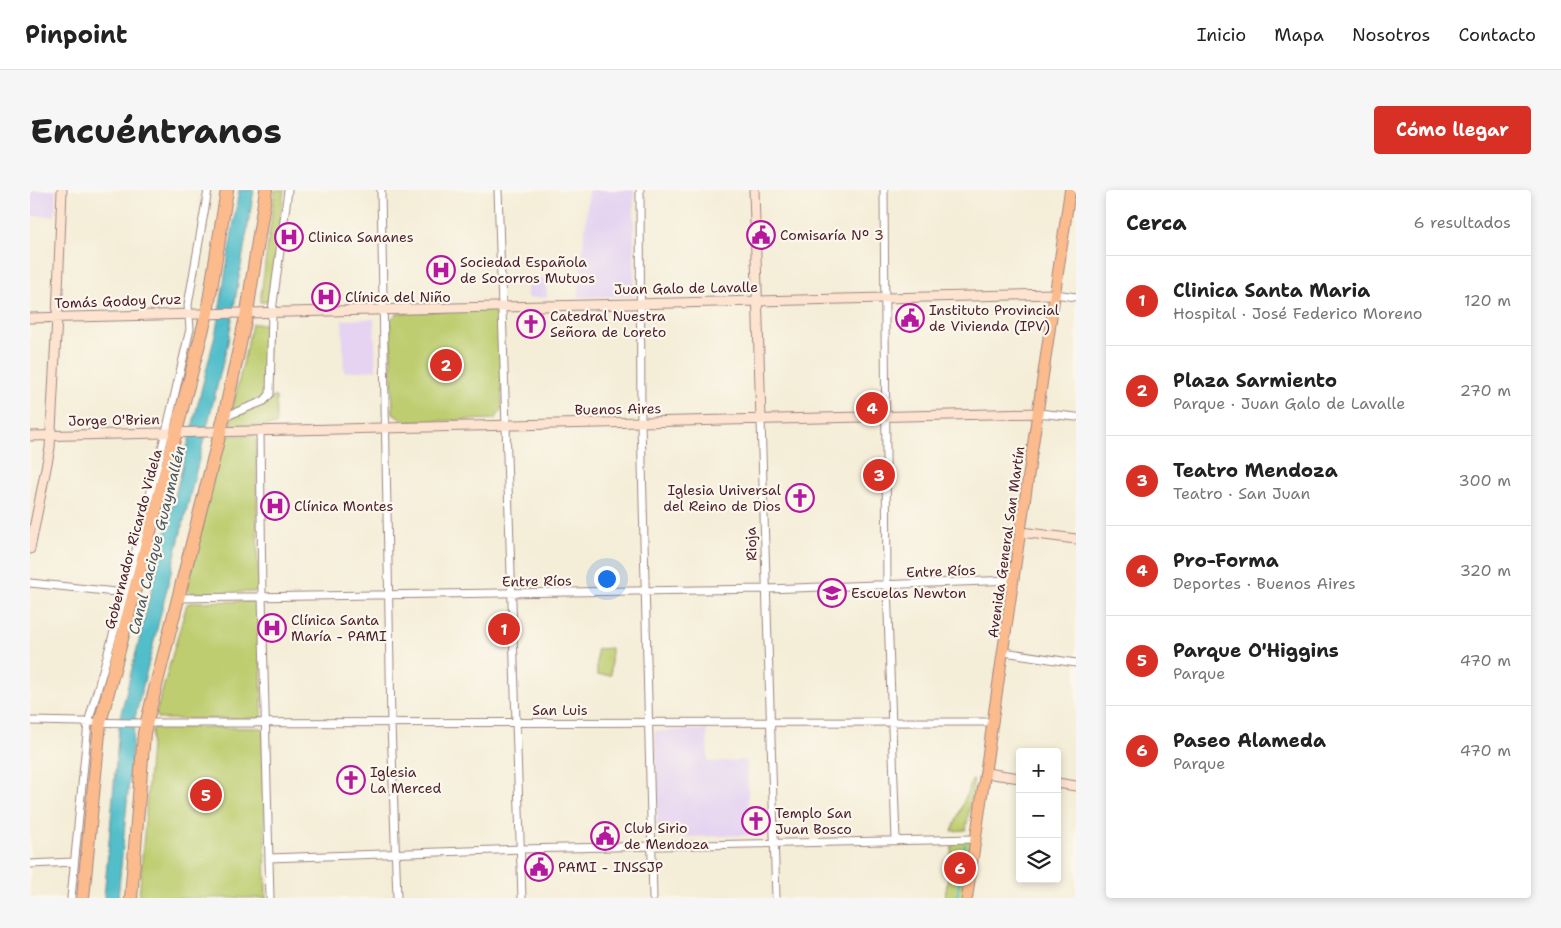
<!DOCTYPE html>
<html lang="es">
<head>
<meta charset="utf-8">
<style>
	:root { --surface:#fff; --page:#f6f6f6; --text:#222; --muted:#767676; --line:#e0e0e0; --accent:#d93025 }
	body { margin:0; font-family:"Shantell Sans",sans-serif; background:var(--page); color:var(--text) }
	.controls { position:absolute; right:15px; bottom:15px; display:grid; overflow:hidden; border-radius:5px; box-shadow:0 2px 8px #0003 }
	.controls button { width:45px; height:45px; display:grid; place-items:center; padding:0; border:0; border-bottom:1px solid var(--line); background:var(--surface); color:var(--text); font:25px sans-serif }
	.you { position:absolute; left:576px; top:388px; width:18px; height:18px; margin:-12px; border:4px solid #fff; border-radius:50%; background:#1a73e8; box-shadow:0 0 0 8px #1a73e833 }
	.badge { display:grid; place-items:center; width:32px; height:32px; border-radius:50%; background:var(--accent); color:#fff; font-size:16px; font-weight:700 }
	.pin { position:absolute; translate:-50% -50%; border:2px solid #fff; box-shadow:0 1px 5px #0006 }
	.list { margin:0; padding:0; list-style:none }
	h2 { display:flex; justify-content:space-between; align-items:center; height:65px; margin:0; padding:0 20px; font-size:21px }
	h2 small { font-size:16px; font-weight:400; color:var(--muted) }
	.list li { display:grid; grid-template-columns:32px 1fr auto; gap:15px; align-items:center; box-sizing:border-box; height:90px; padding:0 20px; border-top:1px solid var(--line) }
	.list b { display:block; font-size:19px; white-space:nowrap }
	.list p { margin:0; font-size:16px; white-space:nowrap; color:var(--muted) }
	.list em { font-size:16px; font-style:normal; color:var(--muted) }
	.icon { flex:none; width:28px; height:28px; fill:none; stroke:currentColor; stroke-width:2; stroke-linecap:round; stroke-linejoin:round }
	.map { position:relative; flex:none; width:1046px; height:708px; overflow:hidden; border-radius:5px }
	header { display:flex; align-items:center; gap:30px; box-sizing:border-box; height:70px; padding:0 25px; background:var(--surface); border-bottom:1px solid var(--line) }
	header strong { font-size:24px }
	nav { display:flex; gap:28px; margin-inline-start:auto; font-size:18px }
	.intro { display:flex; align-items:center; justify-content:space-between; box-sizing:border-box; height:120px; padding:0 30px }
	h1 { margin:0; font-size:35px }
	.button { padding:12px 22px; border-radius:5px; background:var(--accent); color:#fff; font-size:18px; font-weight:700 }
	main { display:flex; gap:30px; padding:0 30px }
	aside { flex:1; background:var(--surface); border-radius:5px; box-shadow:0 2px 8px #0003 }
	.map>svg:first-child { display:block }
</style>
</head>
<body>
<header>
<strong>Pinpoint</strong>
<nav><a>Inicio</a><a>Mapa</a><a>Nosotros</a><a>Contacto</a></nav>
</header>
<div class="intro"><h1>Encuéntranos</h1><a class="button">Cómo llegar</a></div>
<main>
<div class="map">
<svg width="1046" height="708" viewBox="0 0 1046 708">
	<rect width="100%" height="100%" fill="#fbf7ec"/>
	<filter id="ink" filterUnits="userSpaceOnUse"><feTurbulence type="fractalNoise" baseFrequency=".02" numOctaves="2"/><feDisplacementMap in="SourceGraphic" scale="10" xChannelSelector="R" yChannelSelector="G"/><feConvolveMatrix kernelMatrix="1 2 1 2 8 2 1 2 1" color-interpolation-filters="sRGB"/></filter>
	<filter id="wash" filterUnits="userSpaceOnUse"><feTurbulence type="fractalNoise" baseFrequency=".0096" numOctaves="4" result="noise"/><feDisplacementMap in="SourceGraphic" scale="20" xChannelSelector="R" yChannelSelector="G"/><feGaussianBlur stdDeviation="1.12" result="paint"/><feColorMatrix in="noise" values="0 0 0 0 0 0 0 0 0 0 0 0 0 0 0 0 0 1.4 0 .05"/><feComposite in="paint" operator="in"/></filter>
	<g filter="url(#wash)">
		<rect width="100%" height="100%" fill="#f4edd7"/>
		<path fill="#e5d3f1" d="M0,0h26l-1,26h-25z
			M559,0h45v106l-56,1z
			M497,88h19l1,19 -20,1z
			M344,129l2,51 -32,2 -2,-52z
			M677,540l1,32 39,-2 2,75 -91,3 -3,-107z"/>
		<path fill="#bdcd6f" stroke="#84764d" d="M245,0h9l-15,112h-9z
			M462,119l7,8 3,93 -7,9 -89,3 -13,-9 -3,-93 8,-7z
			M222,134h16l-2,70 -6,5 -28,12z
			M243,207h3v28l-42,1 -3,-3v-4l4,-3c12,-5 31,-7 38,-19z
			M195,246l25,-1 4,1 2,5 2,145 -2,5 -3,1 -63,1 -3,-3 36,-152z
			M226,411l4,3 2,111 -1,3 -3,1h-95l-5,-1 -2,-5 31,-109 7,-2z
			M581,458v27h-14v-26z
			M125,537l107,1 1,2 3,168h-127l13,-164v-4z
			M942,590h2l-8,50 -14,1z
			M923,649h23l-9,59h-22z"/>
		<path fill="#51beca" stroke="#4e6e7a" d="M209,0h15l-26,152 -93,376 -17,180h-14l16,-181 96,-386z"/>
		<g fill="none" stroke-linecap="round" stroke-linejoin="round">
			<path stroke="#51beca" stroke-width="2" d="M927,708l8,-54"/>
		</g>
	</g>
	<g filter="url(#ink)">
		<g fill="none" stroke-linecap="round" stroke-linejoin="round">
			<defs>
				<path id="street" d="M351,0l10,533 6,175
					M468,0l24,708
					M610,0l1,233 12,475
					M854,0l3,395 9,255
					M1025,104l21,3
					M1008,223l38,4
					M194,227l40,-16 6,-7 2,-83 16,-121
					M731,230l15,478
					M230,240l2,166 8,302
					M0,393l95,10
					M149,408l588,-9 247,-9
					M974,462l72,11
					M0,531l104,2 859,-1
					M239,668l252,-9 455,-10
					M0,674l44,-2
					M41,708l17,-175 37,-130 41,-161 24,-103 -2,-24 20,-115"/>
				<path id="secondary" d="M724,0l7,230
					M0,128l1025,-24
					M0,246l1008,-23
					M991,342l55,7
					M0,359l20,-101 7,-131 5,-127
					M956,583l34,5
					M1027,593l19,3"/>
				<path id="primary" d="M937,708l103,-708"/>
				<path id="highway" d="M53,708l17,-175 107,-410 20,-123
					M101,708l13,-165 80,-316 23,-105 19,-122"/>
			</defs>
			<use href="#street" stroke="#9f8681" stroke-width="9"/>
			<use href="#secondary" stroke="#9f8681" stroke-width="11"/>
			<use href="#primary" stroke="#9f8681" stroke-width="12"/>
			<use href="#highway" stroke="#9f8681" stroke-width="14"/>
			<use href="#street" stroke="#fff" stroke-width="7"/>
			<use href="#secondary" stroke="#fde4d1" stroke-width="9"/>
			<use href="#primary" stroke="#fbbb8d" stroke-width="10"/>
			<use href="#highway" stroke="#fbbb8d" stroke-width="12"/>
		</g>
	</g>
	<defs>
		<symbol id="civic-ring" viewBox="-11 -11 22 22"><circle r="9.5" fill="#fbf7ec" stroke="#b5179e" stroke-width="1.5"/><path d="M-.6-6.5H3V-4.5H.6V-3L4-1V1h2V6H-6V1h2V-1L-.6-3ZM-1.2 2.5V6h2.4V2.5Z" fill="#b5179e"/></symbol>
		<symbol id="hospital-ring" viewBox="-11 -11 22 22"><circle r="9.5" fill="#fbf7ec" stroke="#b5179e" stroke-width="1.5"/><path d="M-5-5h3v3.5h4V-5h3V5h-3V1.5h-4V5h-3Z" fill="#b5179e"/></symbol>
		<symbol id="church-ring" viewBox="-11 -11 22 22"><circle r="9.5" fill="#fbf7ec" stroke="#b5179e" stroke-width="1.5"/><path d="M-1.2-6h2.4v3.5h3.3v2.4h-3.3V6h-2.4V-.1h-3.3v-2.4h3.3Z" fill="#b5179e"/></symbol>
		<symbol id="university-ring" viewBox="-11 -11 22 22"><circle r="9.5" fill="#fbf7ec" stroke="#b5179e" stroke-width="1.5"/><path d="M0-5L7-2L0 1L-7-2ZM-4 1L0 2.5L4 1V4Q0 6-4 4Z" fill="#b5179e"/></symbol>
	</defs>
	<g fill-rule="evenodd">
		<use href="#civic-ring" x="715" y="29" width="32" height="32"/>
		<use href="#hospital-ring" x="243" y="31" width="32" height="32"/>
		<use href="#hospital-ring" x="395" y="64" width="32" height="32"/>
		<use href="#hospital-ring" x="280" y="91" width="32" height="32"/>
		<use href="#civic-ring" x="864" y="112" width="32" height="32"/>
		<use href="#church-ring" x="485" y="118" width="32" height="32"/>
		<use href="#church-ring" x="754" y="292" width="32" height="32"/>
		<use href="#hospital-ring" x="229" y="300" width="32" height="32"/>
		<use href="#university-ring" x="786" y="387" width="32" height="32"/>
		<use href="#hospital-ring" x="226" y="422" width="32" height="32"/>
		<use href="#church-ring" x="305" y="574" width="32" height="32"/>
		<use href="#church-ring" x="710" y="615" width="32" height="32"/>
		<use href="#civic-ring" x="559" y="630" width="32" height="32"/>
		<use href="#civic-ring" x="493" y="661" width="32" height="32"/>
	</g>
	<g text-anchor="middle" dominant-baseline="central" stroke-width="4.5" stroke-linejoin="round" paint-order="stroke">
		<g font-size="14" fill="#4a1f2b" stroke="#fbf7ec" text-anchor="start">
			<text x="750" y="45">Comisaría Nº 3</text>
			<text x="278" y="47">Clinica Sananes</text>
			<text x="430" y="72">Sociedad Española<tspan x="430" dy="16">de Socorros Mutuos</tspan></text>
			<text x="315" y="107">Clínica del Niño</text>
			<text x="899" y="120">Instituto Provincial<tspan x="899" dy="16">de Vivienda (IPV)</tspan></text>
			<text x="520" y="126">Catedral Nuestra<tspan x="520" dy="16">Señora de Loreto</tspan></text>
			<text x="751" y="300" text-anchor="end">Iglesia Universal<tspan x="751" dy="16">del Reino de Dios</tspan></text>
			<text x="264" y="316">Clínica Montes</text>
			<text x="821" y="403">Escuelas Newton</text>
			<text x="261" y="430">Clínica Santa<tspan x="261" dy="16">María - PAMI</tspan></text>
			<text x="340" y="582">Iglesia<tspan x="340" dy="16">La Merced</tspan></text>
			<text x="745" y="623">Templo San<tspan x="745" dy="16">Juan Bosco</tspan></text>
			<text x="594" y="638">Club Sirio<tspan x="594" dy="16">de Mendoza</tspan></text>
			<text x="528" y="677">PAMI - INSSJP</text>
		</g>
		<g font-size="14" fill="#4a1f2b" stroke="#fbf7ec">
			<text transform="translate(656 98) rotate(-1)">Juan Galo de Lavalle</text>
			<text transform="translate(88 111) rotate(-2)">Tomás Godoy Cruz</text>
			<text transform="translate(588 219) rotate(-1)">Buenos Aires</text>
			<text transform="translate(84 230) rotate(-1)">Jorge O'Brien</text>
			<text transform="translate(103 349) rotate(-75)">Gobernador Ricardo Videla</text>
			<text transform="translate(976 352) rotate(-82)">Avenida General San Martín</text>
			<text transform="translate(721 354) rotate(-92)">Rioja</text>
			<text transform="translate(911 381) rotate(-2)">Entre Ríos</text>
			<text transform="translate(507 391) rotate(-1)">Entre Ríos</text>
			<text x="530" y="520">San Luis</text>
		</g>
		<g font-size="15" font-style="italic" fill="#4c5763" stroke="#fbf7ec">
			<text transform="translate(127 350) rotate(-76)">Canal Cacique Guaymallén</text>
		</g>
	</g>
</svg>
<div class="controls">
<button>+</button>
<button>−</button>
<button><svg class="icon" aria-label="layers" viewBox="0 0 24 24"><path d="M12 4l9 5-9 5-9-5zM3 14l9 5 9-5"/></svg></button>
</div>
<div class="you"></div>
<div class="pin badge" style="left:474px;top:439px">1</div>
<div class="pin badge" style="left:416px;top:175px">2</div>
<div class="pin badge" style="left:849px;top:285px">3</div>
<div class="pin badge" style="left:842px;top:218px">4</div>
<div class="pin badge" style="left:176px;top:605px">5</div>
<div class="pin badge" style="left:930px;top:678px">6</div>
</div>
<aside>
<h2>Cerca<small>6 resultados</small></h2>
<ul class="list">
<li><span class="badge">1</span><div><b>Clinica Santa Maria</b><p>Hospital · José Federico Moreno</p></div><em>120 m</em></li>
<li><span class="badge">2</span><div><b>Plaza Sarmiento</b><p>Parque · Juan Galo de Lavalle</p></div><em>270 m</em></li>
<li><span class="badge">3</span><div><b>Teatro Mendoza</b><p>Teatro · San Juan</p></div><em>300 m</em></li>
<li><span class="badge">4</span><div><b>Pro-Forma</b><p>Deportes · Buenos Aires</p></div><em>320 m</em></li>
<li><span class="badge">5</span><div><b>Parque O'Higgins</b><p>Parque</p></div><em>470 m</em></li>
<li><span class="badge">6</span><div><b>Paseo Alameda</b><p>Parque</p></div><em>470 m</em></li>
</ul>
</aside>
</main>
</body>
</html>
